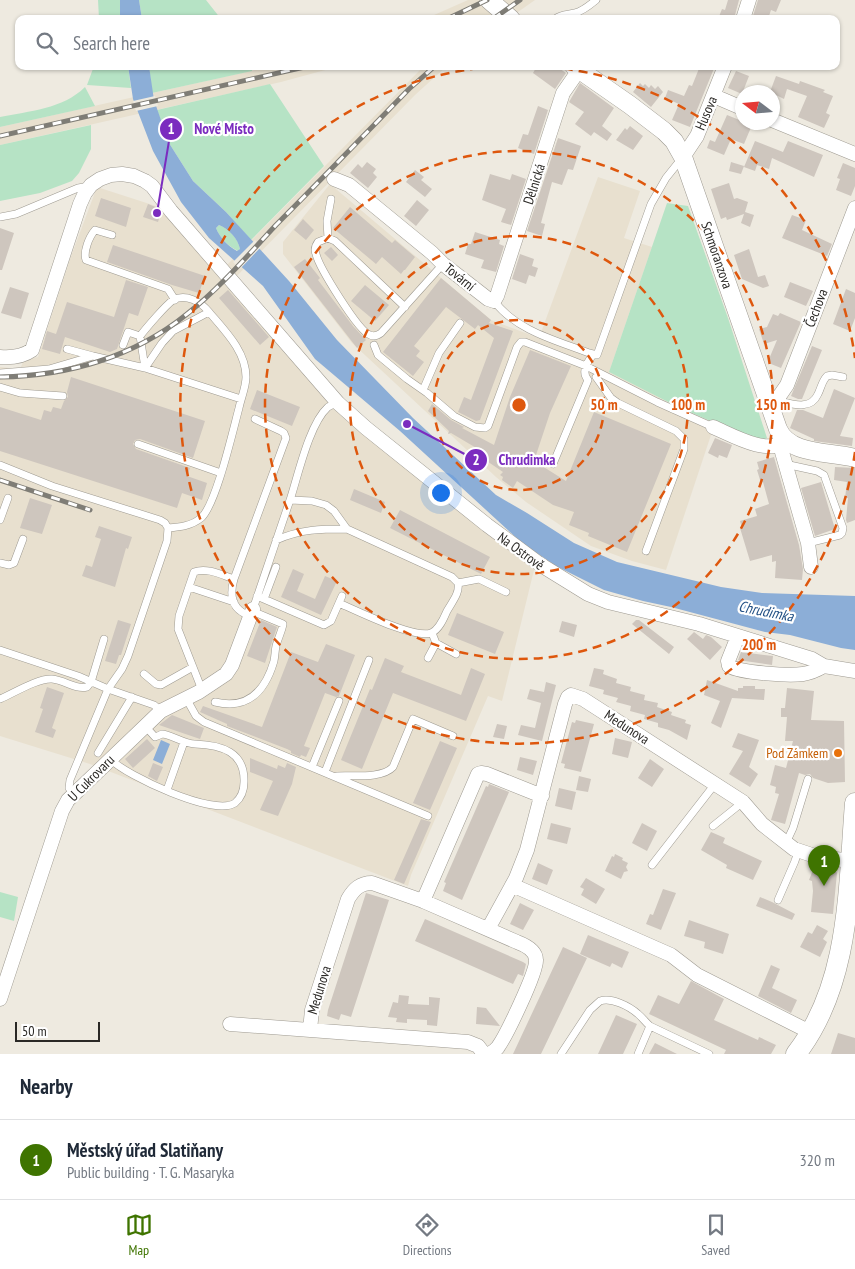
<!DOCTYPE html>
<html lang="en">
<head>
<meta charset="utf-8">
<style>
	:root { --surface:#fff; --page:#f2f2f3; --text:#1f2937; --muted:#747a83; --line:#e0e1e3; --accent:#3f7400 }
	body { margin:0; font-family:"PT Sans Narrow",sans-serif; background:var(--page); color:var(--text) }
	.compass { position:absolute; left:735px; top:85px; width:45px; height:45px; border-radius:50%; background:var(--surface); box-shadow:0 1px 4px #0004; rotate:286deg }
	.scale { position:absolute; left:15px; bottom:12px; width:85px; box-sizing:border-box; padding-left:5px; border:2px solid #2a2825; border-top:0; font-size:14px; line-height:18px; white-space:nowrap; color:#2a2825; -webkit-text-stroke:4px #fff; paint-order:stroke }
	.you { position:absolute; left:440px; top:492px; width:18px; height:18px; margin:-12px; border:4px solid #fff; border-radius:50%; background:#1a73e8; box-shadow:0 0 0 8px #1a73e833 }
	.badge { display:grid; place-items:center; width:32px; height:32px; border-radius:50%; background:var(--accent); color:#fff; font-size:16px; font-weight:700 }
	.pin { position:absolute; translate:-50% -41px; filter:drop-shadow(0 1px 2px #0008) }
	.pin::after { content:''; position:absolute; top:26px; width:18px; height:15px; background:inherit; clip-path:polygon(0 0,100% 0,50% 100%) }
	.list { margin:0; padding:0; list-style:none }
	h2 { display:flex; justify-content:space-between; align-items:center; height:65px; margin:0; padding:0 20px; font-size:21px }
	h2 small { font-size:16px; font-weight:400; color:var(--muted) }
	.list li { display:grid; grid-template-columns:32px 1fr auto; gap:15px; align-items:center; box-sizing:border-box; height:80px; padding:0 20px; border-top:1px solid var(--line) }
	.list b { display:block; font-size:19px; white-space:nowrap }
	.list p { margin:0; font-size:16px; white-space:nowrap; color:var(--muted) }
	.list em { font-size:16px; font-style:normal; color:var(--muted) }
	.icon { flex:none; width:28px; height:28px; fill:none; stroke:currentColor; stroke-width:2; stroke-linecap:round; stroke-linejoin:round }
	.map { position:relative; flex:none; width:855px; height:1054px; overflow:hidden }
	.search { position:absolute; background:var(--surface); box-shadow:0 1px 4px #0004; left:15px; right:15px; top:15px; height:55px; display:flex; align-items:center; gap:12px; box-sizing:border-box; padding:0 18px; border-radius:10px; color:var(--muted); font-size:19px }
	.sheet { height:145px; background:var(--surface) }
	nav { display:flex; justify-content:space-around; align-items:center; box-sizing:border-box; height:70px; border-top:1px solid var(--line); background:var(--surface); font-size:14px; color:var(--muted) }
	nav a { display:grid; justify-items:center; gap:2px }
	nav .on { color:var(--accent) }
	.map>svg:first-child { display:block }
</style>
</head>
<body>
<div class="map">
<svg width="855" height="1054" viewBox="0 0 855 1054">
	<rect width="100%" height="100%" fill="#eeeae0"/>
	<path fill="#e8e0cf" d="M468,0h67l-27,19h-83z
		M273,66h67l-59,16 -281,63v-18z
		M424,66h23l-32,29 -186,189 90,101 219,183 -4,2 -32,131 -14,-5 -77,179 -3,11 -318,-122 -90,-28v-369l20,2 4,-9 14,-3 32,-98 27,-72 65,21 57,65z
		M598,177l42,14 -16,47 28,9 -43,125 67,34 39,17 -49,147 -34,-9 -41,-15 -65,-44 -30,-25 -144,-134 -69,-89v-12l47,-58 161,136 48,18z"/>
	<path fill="#b6e3c5" d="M98,0h22v19h-21z
		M139,0h67l15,19h-79z
		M94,66h34l3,22 -44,-3z
		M149,66h104l-1,5 -100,22z
		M270,84l54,82 -73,74 -25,-28 -33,-31 -24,-38 -12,-33z
		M85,87l10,19 -95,21v-10c29,-6 63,-8 85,-30z
		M91,125v24l-12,24 -7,8 -32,12 -40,8v-56z
		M667,203l21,3 40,112 39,120 -9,4 -82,-36 -67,-34z
		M219,225c10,4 19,13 21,24l-2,2c-10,-5 -18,-13 -22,-23z
		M0,892l18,5 -4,24 -14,-4z"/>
	<path fill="#8caed7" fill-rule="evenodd" d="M120,0h19l3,19h-22z
		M128,66h21l5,34 15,43 24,38 33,31 63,69 48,59 76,78 83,77 31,18 47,30 43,19 104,25 41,6 93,3v54l-14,-2 -51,-13 -25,-3 -94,-25 -28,-6 -39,-11 -48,-24 -34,-23 -122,-112 -85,-72 -52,-73 -54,-48 -28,-36 -28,-51 -20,-52zM219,225c10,4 19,14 21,24l-3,2c-9,-5 -17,-13 -21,-23z
		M161,740l9,4 -8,20 -9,-4z"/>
	<path fill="#eeeae0" d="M155,96l3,10 -22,5 -3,-10z
		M255,240l6,7 -21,22 -7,-7z"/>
	<path fill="#cec6be" d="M728,0h11l-5,19h-16l4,-10 3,1z
		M758,0h23l-5,12 -5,-2 -3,9h-16z
		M537,66h19l10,7 -11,16 -22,-16z
		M700,66h15l-25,61 -18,-7 7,-16 -14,-6 3,-8 16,6 5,-11 3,1z
		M736,71l13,5 -7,18 -14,-6z
		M776,76l23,8 1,-3 25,9 -2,2 10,4 -7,17 4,2 -6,13 -26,-11 9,-21 -20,-7 -3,10 -14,-7z
		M580,83l34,25 -12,18 10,8 -5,7 -13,-9 -3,4 -16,-12 9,-12 -15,-10z
		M640,83l3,3 2,-2 4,4 2,-3 4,4 3,-3 5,6 -12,15 -18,-15z
		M538,106l10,4 -14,44 -16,-6 5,-14 5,1z
		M727,115l25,10 -8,19 -13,-5 -7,16 -17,-7 3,-8 5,2z
		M630,126l13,10 -10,14 -17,-10 9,-12 2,2z
		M558,138l23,8 -8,24 -5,-1 -6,16 -10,-3 -11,41 4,1 -3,12 -15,-5z
		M755,141l28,11 5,-11 35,14 -9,22 -42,-19 -3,11 -12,-4 -2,6 -11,-4z
		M367,162l9,7 -3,4 4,4 -9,11 -18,-15 8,-9 4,4z
		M731,162l13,4 -3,8 -12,-3z
		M843,163l12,5v18l-4,10 -15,-6 4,-11 -3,-1z
		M415,170l9,7 -3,3 11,9 -7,8 -19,-15z
		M490,174l20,6 2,-6 14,5 -15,46 -10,-3 5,-13 -24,-9z
		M729,183l5,16 3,-1 11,4 -3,10 9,3 -4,12 -9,-4 3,-9 -17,6 -1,-3 -5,2 -10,-30z
		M101,198l30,10 -5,19 -31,-11z
		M417,200l12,10 -13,16 -12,-10z
		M148,204l10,4 3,4 -3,10 -15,-5z
		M350,207l42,36 3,-3 20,17 -10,13h-1l-3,4 -19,-17 -6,7 -43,-36z
		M792,215l14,5 -4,10 30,14 -5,12 -45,-18z
		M303,219l11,11 -8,10 -12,-10z
		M0,228l14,5 -12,37h-2z
		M475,232l25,8 -1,4 5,2 -8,26 -15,-4 3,-8 -19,-6 3,-10h3z
		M113,245l92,31 -6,17 -27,-8 -65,-23z
		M331,247l7,8 -6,6 -8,-8z
		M749,249l9,28 7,-2 4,11 -6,2 -21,-9 -8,-24z
		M520,254l14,5 -2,7 6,2 -3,9 -6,-2 -3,9 -14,-5z
		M305,259l15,19 -2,2 35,46 13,14 -9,8 -63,-81z
		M441,278l50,42 -2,3 24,8 -33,89 -4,1 -18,-9 6,-15 7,3 23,-62 -16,-13 -3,4 -29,-22 -32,39 6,5 -4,5 8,6 -11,14 -30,-24z
		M126,280l22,7 -10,29 -9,-3 -12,36 -7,3 -45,-15 -5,17 -18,-5 5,-18 9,3 11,-32 47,15z
		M790,282l23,9 -7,15 -22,-9z
		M365,285l24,20 -14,16 -24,-20z
		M10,287l19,6 -8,26 -20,-6z
		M846,289l9,4v25l-5,13 -17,-7z
		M228,290l41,47 -9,8 -41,-47z
		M780,313l21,9 -20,46 -10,-4 -2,-5 8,-19 -13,4 -5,-15 8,-2 6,-13 5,2z
		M812,346l10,4 -20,49h-4l-7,-3z
		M530,350l41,16 -21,47 -16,48 32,20 28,-69 77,32 -44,108 -39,-16 1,-3 -20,-8 5,-13 -21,-7 -36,-24 -4,7 -11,-8 1,-3 -3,-2 3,-3 -25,-17v-6l-27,-16 -3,1 1,-3 -21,-20 4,-7 19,16 13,7 -2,1 32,17 16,-48z
		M71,377l134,44 -12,37 -53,-19 -5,1 -2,4 3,5 54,19 -3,8 20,7 -5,17 -20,-7 -5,15 -177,-57v-44l41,13 3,-10 7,2 2,-5 8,2 3,-8 4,-4 -1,-5z
		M834,389l21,9 -15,38 13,2 -1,8 -38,-5v-2l-24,-11 7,-18h6l20,8z
		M257,390l43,17 -8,19 -42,-17z
		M715,438l17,7 -5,13 -8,-3 -1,3 -10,-5z
		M774,457l25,88 4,24 -1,11 -27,-2 1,-17 -4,1v-7l-22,6 -10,-33h2l-2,-7 17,-5 -2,-7 14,-5 -6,-22 -2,1 -4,-13 2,-1 -2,-7z
		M835,467l20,1v52l-8,3 -1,-3 2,-22h-3l2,-16 -13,-2z
		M821,482l14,47 -20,7 -14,-48z
		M354,489l31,13 -4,11 -31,-13z
		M30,498l22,7 -10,29 -22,-6z
		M400,510l90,47 -9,17 -91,-46z
		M99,526l33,11 -4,12 -2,-1 -11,39 -33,-11 4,-11 6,2 9,-28 -6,-2z
		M293,569l11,5 -7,17 18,8 10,-23 12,5 -16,34 -40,-18z
		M457,613l47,19 -9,22 -47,-19z
		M118,620l13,4 -10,31h-2l-3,9 -11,-3z
		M261,620l16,7 -12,36 -18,-7z
		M636,620h3l35,27 -5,7 -37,-30z
		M562,621l15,4 -3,12 -15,-5z
		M694,632l9,7 3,-4 5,2 11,10 -12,13 -23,-21z
		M326,644l29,11 -16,41 -3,1 -11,-4 -21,53 6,2 -4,9 -5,-2 -1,2 -9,-4v-2l-4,-2 -60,-23v-2l-27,-12 3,-6 59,21 29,-75 27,10z
		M741,652l32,4 -1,9 -34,-5z
		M385,658l19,8 -3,6 60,23 10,-27 14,6 -19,47 -73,-28 -31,76 -21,-9 29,-71 2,1z
		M594,668l10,2 -1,4 14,5 -1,4 15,4 -1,4 15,4 -1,5 14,3 -1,4 15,5 -1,3 15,5 -1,3 6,2 -4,15 -18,-10 -11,-3v-4l-14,-4 1,-4 -15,-4 1,-5 -15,-4 2,-4 -15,-4 1,-4 -15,-4z
		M707,680l31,11v-3h5v-2h12v3h10l-1,11 -32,-2 -11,30 -10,-5 9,-22 -16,-6z
		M546,682l10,3 -14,56 -24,-6 3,-10 14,3 6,-25 -14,-4 3,-10 14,3z
		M47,687l17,6 -12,35 4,2 -3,8 -18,-6 8,-23 -3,-1z
		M787,688l27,3 -3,29 33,1 1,61 -17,1 -15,-5 -3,-4 -5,1 -6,-2 -14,51 -14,-4 8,-26 -4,-1 1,-6 -6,-2 5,-20 11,3 7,-27h-8l2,-24h-6v-9h4z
		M172,715l32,13 -4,11 -41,-14z
		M576,720l18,4 -13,48 -17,-4 1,-4 -4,-1 11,-41 3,1z
		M497,724l10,2 -3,13 -11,-2z
		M738,733l21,7 -10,27 9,7 -8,13 -21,-13 14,-23 -11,-4z
		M615,738l17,4 -4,16 -16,-4z
		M147,739l8,9 -22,20 -8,-9z
		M440,741l17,7 -27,62 -17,-7z
		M520,757l17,4 -4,14 -16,-5z
		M250,758l27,11 1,-4 7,3 2,-5 9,4 -4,17 -14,32 -18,-6 13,-29 -23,-9z
		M650,759l14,10 -12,18 -14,-9z
		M153,763l10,4 -6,14 -9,-5z
		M579,776l12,3 -3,13 -12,-2z
		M489,784l20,8 -47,108 -19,-9 3,-8 -2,-1 42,-96 2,1z
		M559,788l17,4 -4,18 -17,-4z
		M421,819l10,3 -27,62 -10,-4z
		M551,823l20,5 -4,16 -20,-5z
		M642,823l15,8 -10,20 -15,-8z
		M711,832l14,6 -2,5 39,18 -9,19 -27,-12 1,-3 -26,-15z
		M615,854l8,4 -1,2 6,3 -2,4 2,4 -4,1 -3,7 -16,-8 7,-15 2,1z
		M538,863l15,7 -6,15 -15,-6z
		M815,865l19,3 3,5 -4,41 -22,-2 2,-21 -1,-10 -3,-1z
		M586,878l19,11 -9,15 -15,-9 3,-6 -4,-2z
		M663,889l13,4 -15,37 -15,-6 4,-10 3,1z
		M366,893l23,7 -38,117 -10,-3 -2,6 -12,-4 1,-6z
		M760,897l12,5 23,12 -3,6 -36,-14z
		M520,903l14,7 -11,20 -13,-6z
		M425,919l98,43 3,2 -3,12 -5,-2 -5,10 -98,-43z
		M689,920l40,14 -6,20 -19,-6 1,-6 -21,-6z
		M817,925l11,6 -5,8 4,3 -7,15 -20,-10 8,-15 4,2z
		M588,935l41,17 -7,16 -10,-5 -2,4 -30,-13z
		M563,947l24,11 -46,96h-28z
		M771,965l9,4 -8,19 25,12 -6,13 -33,-17z
		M691,981l33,18 -10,21 44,20 1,-3 17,8 -5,9h-47l2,-4 -77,-36 9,-19 21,9z
		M399,995l10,1 -1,8 21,1v-8l11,1 -3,28 -10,-1v-5l-20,-1v4l-11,-1 1,-4 -9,-1 5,-15 5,1z
		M477,1007l9,1 14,18 -24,-2z
		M616,1015l21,9 -14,30h-25z
		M838,1033l17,5v16h-24z
		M655,1043l22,11h-28z"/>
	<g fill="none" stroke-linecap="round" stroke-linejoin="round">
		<defs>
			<path id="service" d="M555,19c7,-5 12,-4 20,-6 8,-2 15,-8 21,-13
				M0,217l16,-3 62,-26 6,-1 4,1
				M112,235l-17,-5c-6,7 -12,22 -9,30l82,29 7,11
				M328,238l-1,-17 4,-22
				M494,301c23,30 61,39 95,52l8,2 54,-151 15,-26 16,-20
				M405,307l-70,-66 -7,-3 -10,4c-3,4 -4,7 -2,12 3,13 42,77 54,81 4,2 7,1 11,-2l62,-69
				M123,345l5,-13 12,4
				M374,345l4,10 29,24 20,14 27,23 21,11 10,1 3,-2 29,-79 4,-5h4l61,24 71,36 56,25
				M67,349l26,7
				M0,373l49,-4 44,-13 52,12 -5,-32c7,-9 25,-30 33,-36 13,-7 28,2 36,12
				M596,377l15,21 7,5 58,28 8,8v10l-38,102
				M0,387l20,6 43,3
				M423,390l16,-37 21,-30
				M775,400c15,3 35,12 43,-6 3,-6 4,-13 9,-18l5,-1 11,2
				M138,444l83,29
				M553,464l35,-84c-7,-8 -1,-18 5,-25
				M785,464l32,7 7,4 19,53 -1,5 -2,2 -32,8
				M0,465l52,21 108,34 5,3 3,5
				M290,500c8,-24 19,-76 38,-93 3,-2 6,-3 10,-4
				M0,520l8,-22
				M276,540c26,-11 44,-11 71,-11
				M0,563l9,2 5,-2 9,-24
				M234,579l52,-141 -2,-5 -3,-2 -26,-12
				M189,587l45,15
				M257,596l67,29 7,-4 11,-25
				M264,599l12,-32
				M339,603c18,8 75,36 92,30 8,-3 13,-15 16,-22 5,-9 13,-18 11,-28
				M253,609l37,-109 22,1 14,4 8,6 13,18 105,48 6,6 21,-4 27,13
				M432,633l4,10 20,11
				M0,650l78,26 30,13 46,16 7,6
				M428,658l8,-15
				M144,674l12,10 5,1 32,-18
				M202,690l-24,-61 1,-13 15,-44c13,-5 28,3 40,7 -5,17 -2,31 16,37
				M186,698l10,18 8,6 224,94
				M0,699c14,-6 38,-21 52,-20 13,1 23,11 35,8l4,-5 13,-43
				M215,702c32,8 50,-10 59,-41 1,-5 1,-10 2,-15 2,-8 6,-15 7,-22l-31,-13
				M98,753l34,-56
				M110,759c17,17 104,58 125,44 6,-5 9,-13 9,-21 1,-30 -22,-37 -49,-38 -11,0 -25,-10 -33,-10 -2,1 -4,2 -7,3l-10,-11
				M312,767l27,-66
				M325,772l44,-112
				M337,776c15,-1 45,3 56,-9l20,-48 40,17
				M167,790l17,-48
				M73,793l-4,-5 1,-8 38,-91 14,-20 6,-13 39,-115 1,-13c12,-1 23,-2 33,-10 15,-13 32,-88 38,-110 2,-10 7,-21 7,-31 0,-26 -22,-47 -37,-65l-36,19 -11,12 -17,25 96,31
				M713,826l30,-24
				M786,843l7,-15 15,-49
				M652,865l63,-81
				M778,900l17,-39 3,-10
				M561,1054l29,-44 10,-9c11,-4 29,5 38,13 5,4 8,9 12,12
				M638,1054l12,-28 59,28"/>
			<path id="minor" d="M743,19l6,-19
				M714,96l28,12
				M772,120l83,34
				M683,157l14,-21 28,-70
				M334,179l15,6 83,68 11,11 45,35 6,2 3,-5 66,-203 16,-23
				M0,357c12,1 22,0 32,-7l48,-146 5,-11 6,-8 9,-6 11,-4 11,-1 12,2 11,5 7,5 19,25 167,192 28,25 121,97 54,40 47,29 20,8 91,22 113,35 12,7 31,5
				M768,402l10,-4 9,-13 68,-177
				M713,427c19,8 54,29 72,14
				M780,445l28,98 3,24
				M738,636l-10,25 1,5c12,7 60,10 74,8 8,-1 14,-4 21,-8
				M512,885l159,70 26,20 113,57
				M423,901l55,-127 3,-1 6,1 55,22
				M488,929l28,-51 11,-28 38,-146 3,-7 3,-2 12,4 160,103 19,22 32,25 21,7 35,5
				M0,999l62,-188 6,-11 93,-89 38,-19 27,-18 6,-9 21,-56
				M230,1024l238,18 10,4 6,8
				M310,1030l2,-20 36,-111c6,-10 12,-16 24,-16l51,18 94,41c8,3 19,9 19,18 1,12 -30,76 -38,87 -2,3 -5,5 -9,7"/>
			<path id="tertiary" d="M489,0l22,19
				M574,66l56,39 34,26 10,10 9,16 95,272c12,27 52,22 77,29"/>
			<path id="secondary" d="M796,1054c55,-71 52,-166 59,-251"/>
		</defs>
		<use href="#service" stroke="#9e9a91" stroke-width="8"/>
		<use href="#minor" stroke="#9e9a91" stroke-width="15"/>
		<use href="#tertiary" stroke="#9e9a91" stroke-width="19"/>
		<use href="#secondary" stroke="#9e9a91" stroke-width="21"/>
		<use href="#service" stroke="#fff" stroke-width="7"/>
		<use href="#minor" stroke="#fff" stroke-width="14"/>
		<use href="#tertiary" stroke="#fff" stroke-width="18"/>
		<use href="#secondary" stroke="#fff" stroke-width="20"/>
		<defs>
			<path id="rail" d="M447,19l40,-19
				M493,19l27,-19
				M0,136l309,-70
				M0,377c68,-1 134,-20 187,-63 33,-26 61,-59 89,-89 45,-45 89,-91 133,-136l26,-23
				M0,480l90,30"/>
		</defs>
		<use href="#rail" stroke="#7f7d76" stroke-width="5"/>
		<use href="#rail" stroke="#fff" stroke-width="3" stroke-dasharray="9" stroke-linecap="butt"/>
	</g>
	<g fill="none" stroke="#de570d" stroke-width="2.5" stroke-dasharray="9 6">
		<circle cx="519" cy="405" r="85"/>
		<circle cx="519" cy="405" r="169"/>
		<circle cx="519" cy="405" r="254"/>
		<path d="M855 452A339 339 0 1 1 504 66M534 66A339 339 0 0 1 855 358"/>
	</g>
	<circle fill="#e8710a" stroke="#fff" stroke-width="2" cx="838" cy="753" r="5"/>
	<g text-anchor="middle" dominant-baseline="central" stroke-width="4.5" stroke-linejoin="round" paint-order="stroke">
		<g font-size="14" fill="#2a2825" stroke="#fff">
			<text transform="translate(706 113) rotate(-67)">Husova</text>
			<text transform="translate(534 184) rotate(-72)">Dělnická</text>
			<text transform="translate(717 255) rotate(71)">Schmoranzova</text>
			<text transform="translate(460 277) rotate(39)">Tovární</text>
			<text transform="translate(816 308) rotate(-69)">Čechova</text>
			<text transform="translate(521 551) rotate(36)">Na Ostrově</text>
			<text transform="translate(627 727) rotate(33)">Medunova</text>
			<text transform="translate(91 778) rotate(-45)">U Cukrovaru</text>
			<text transform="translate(319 990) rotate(-73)">Medunova</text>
		</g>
		<g font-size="14" fill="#c56008" stroke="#fff" text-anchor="end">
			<text x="828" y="753">Pod Zámkem</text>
		</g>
		<g font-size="15" font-style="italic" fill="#214f84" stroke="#fff">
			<text transform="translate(766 611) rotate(11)">Chrudimka</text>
		</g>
	</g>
	<circle cx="519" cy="405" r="8" fill="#de570d" stroke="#fff" stroke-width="2.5"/>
	<g font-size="15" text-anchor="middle" font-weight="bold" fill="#de570d" stroke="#fff" stroke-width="4.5" stroke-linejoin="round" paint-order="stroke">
		<text x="604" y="410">50 m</text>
		<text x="688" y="410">100 m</text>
		<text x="773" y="410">150 m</text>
		<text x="759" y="650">200 m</text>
	</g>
	<path fill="none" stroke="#7b2cbf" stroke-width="2" d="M157 213L171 129M407 424L476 460"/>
	<g fill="#7b2cbf" stroke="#fff" stroke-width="2">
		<circle cx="157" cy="213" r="5"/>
		<circle cx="407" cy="424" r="5"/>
		<circle cx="171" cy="129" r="12"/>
		<circle cx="476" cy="460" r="12"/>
	</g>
	<g font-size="15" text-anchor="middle" font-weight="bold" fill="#fff">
		<text x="171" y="134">1</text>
		<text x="476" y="465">2</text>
	</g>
	<g font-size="15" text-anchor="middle" font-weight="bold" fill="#7b2cbf" stroke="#fff" stroke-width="4.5" stroke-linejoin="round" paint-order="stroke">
		<text x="224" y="134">Nové Místo</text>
		<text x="527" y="465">Chrudimka</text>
	</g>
</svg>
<svg class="compass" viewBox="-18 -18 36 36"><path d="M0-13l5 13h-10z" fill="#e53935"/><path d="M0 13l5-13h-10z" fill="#747a83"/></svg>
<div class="scale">50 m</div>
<div class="you"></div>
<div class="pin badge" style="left:824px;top:886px">1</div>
<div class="search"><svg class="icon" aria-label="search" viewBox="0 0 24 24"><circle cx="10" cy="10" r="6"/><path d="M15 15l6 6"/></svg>Search here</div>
</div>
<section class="sheet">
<h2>Nearby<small></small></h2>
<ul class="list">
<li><span class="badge">1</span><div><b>Městský úřad Slatiňany</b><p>Public building · T. G. Masaryka</p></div><em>320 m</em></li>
</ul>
</section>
<nav>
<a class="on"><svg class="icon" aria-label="map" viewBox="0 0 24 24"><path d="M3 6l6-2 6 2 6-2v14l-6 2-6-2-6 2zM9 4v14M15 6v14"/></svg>Map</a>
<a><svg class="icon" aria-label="directions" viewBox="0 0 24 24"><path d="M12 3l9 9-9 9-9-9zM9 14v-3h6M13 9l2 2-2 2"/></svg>Directions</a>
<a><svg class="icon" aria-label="saved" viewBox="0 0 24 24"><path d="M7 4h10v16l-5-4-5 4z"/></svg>Saved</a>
</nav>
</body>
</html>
